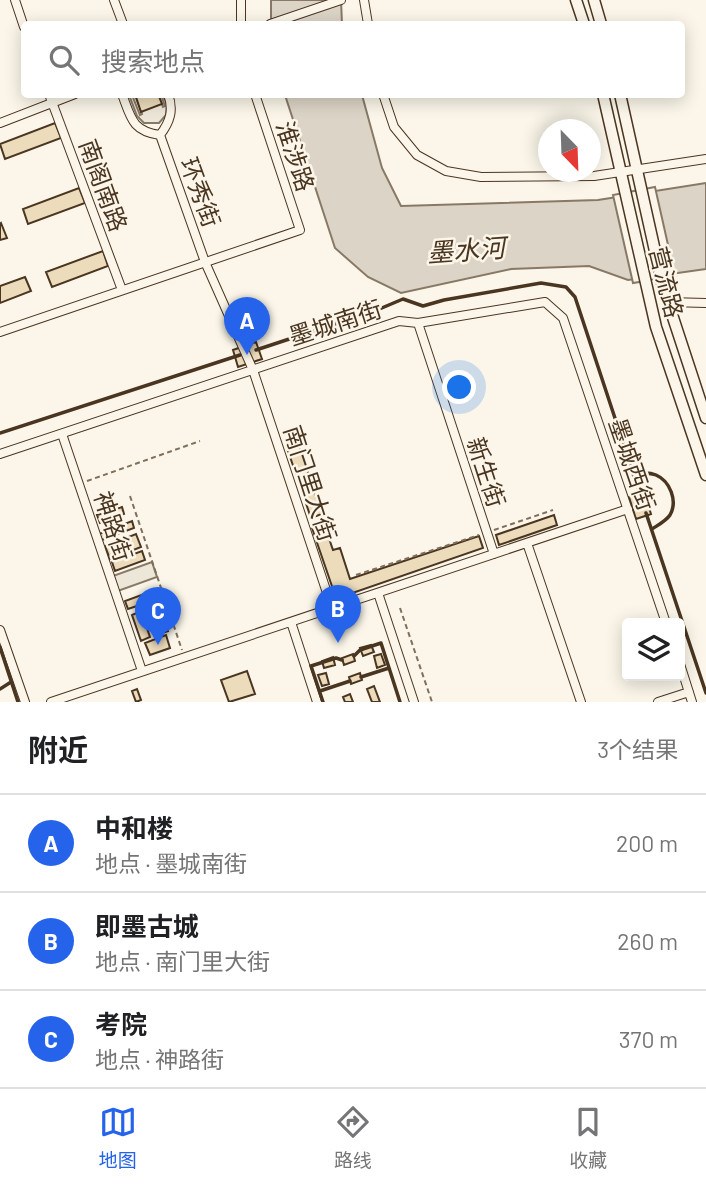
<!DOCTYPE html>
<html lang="zh">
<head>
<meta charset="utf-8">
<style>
	:root { --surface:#fff; --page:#f6f6f6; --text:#202124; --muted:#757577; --line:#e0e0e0; --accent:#2563eb }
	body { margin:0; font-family:Barlow,"Noto Sans SC",sans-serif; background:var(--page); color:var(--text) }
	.controls { position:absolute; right:21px; bottom:21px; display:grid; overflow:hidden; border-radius:7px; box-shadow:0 4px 18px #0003 }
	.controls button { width:63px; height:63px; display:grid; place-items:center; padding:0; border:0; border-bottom:2px solid var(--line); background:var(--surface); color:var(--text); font:35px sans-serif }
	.compass { position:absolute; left:538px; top:119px; width:63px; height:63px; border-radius:50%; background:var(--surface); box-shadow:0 4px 18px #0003; rotate:157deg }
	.you { position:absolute; left:460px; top:388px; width:24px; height:24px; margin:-18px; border:5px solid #fff; border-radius:50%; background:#1a73e8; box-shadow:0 0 0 10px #1a73e833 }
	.badge { display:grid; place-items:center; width:46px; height:46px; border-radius:50%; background:var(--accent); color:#fff; font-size:23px; font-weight:700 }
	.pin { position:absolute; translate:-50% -58px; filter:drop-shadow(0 2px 4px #0008) }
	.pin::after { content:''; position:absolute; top:37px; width:24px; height:21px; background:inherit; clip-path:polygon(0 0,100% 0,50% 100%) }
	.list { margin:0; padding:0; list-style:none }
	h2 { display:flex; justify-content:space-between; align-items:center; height:91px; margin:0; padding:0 28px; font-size:30px }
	h2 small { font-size:23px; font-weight:400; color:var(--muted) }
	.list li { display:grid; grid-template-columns:46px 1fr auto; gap:21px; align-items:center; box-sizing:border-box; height:98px; padding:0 28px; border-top:2px solid var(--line) }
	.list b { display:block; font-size:26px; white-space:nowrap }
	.list p { margin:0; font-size:23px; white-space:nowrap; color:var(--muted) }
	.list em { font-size:23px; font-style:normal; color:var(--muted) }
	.icon { flex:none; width:38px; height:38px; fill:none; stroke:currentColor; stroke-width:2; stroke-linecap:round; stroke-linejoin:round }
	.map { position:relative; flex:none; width:706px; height:702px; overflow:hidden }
	.search { position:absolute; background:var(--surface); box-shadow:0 4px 18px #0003; left:21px; right:21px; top:21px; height:77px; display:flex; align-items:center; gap:18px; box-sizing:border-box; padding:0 24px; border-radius:7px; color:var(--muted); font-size:26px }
	.sheet { height:385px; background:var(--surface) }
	nav { display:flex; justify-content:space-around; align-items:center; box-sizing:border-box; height:98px; border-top:2px solid var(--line); background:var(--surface); font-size:19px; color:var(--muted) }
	nav a { display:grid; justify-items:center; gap:4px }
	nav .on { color:var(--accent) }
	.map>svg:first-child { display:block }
</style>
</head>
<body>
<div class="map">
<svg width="706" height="702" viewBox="0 0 706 702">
	<rect width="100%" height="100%" fill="#fbf6e9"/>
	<path fill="#ede7d9" stroke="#887966" stroke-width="2" d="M129,95h3l8,20 2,-1 -7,-19 7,17 16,-17 5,12 2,-1 -4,-11h2l4,9 -1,11 -7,8h-15l-7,-7z
		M152,562l5,15 -42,15 -5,-15z"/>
	<path fill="#dcd4c6" stroke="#887966" stroke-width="2" d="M271,0h70l1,24h-71z
		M285,95h77l20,73 19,38 197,-6 108,-17v86l-78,11 -39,-14 -78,3 -110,24 -33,-16 -33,-29z"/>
	<path fill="#fbf6e9" stroke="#887966" stroke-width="2" d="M655,187l20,89 -42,7 -20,-88z"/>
	<path fill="#ecdcbc" stroke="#4a3520" stroke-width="2" d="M135,94h23l4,10 -21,8z
		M55,123l6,15 -56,21 -5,-15z
		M79,188l6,15 -57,21 -5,-15z
		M1,223l6,15 -7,2v-16z
		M103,251l5,15 -56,21 -6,-15z
		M25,277l6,14 -31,12v-17z
		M256,342l6,17 -24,8 -5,-17z
		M299,445l23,69 -11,4 -24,-70z
		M644,492l7,22 -15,5 -7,-22z
		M122,507l2,7 -24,9 -3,-8z
		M554,515l3,10 -58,20 -3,-10z
		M132,521l2,7 -32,12 -3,-6z
		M324,524l9,26 7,-2 10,31 129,-43 4,12 -142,49 -6,-2 -23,-67z
		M136,534l5,13 -10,4 -5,-13z
		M115,542l5,13 -10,4 -5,-13z
		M142,551l3,9 -30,11 -3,-9z
		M155,590l3,9 -30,10 -3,-8z
		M159,605l9,26 -9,3 -10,-26z
		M141,611l9,26 -9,4 -9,-26z
		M166,635l4,13 -20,7 -5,-12z
		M371,645l3,7 -11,4 -3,-8z
		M353,654l2,7 -11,4 -2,-7z
		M381,654l4,11 -8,3 -3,-12z
		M333,657l2,8 -11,3 -2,-7z
		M247,671l8,23 -26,8 -8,-22z
		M326,673l3,11 -7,2 -4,-11z
		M360,673l2,7 -11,4 -2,-7z
		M374,686l6,16h-8l-5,-13z
		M137,689l4,11 -5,2 -4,-11z
		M350,694l3,8h-8l-2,-5z"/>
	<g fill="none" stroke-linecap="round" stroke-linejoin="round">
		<defs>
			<path id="minor" d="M15,0l9,27
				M114,0l9,24
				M364,0l4,24
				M241,24v-24
				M270,24l71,-24
				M49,94l73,196
				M122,94c9,24 10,37 38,41 10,-13 14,-25 8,-41
				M383,94l11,33 23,28 29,16 35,6 113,-1 112,-17
				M0,123l75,-29
				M160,135l45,127 48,108 79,238
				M668,302l38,1
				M418,323l76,231
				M0,332l300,-102 -45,-136
				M62,434l80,237
				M0,454l399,-133 19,2 127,-21 18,16 103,305
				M527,543l54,159
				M378,593l36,109
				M291,622l26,80
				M0,630l25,72
				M680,664l12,38
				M51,702l577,-193
				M658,702l31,-10"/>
			<path id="major" d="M576,0l8,24
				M594,0l7,24
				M603,94l53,233 50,148
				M620,94l43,193 43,131"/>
		</defs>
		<use href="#minor" stroke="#4a3520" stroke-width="10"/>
		<use href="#major" stroke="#4a3520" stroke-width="13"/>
		<path stroke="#7f6f5c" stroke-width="2" stroke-dasharray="5 3.5" stroke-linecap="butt" d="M87,481l113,-40
			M130,496l52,154
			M494,530l59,-20
			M356,575l123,-40
			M400,608l32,94"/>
		<use href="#minor" stroke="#fbf6e9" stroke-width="8"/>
		<use href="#major" stroke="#fbf6e9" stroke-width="10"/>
		<path stroke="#4a3520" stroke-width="3.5" d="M256,350l121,-40 26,-11 20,7 21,-6 97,-17 25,4 9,10 66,200
			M0,433l240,-78
			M633,474c8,-1 16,-2 23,1 14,6 22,26 14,40 -4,6 -12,10 -18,14
			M646,513l60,180
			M0,647l18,55
			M354,656l6,-6 21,-7 19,59
			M361,677l28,-9
			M0,689l11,-7
			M320,691l30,-10
			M323,702l-12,-36 25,-8 6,2"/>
	</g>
	<g text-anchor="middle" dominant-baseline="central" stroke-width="5" stroke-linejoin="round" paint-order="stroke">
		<g font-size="24" fill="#4a3520" stroke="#fbf6e9">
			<text transform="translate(296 156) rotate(72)">淮涉路</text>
			<text transform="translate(104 185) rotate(70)">南阁南路</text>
			<text transform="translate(201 192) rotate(70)">环秀街</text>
			<text transform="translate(667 282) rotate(76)">营流路</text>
			<text transform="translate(335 322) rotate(-18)">墨城南街</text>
			<text transform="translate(633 464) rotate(71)">墨城西街</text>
			<text transform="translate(487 472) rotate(72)">新生街</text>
			<text transform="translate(311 483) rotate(72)">南门里大街</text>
			<text transform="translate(114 526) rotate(72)">神路街</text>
		</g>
		<g font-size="26" font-style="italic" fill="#4a3520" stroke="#fbf6e9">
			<text transform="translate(466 249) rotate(-4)">墨水河</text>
		</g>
	</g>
</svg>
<div class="controls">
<button><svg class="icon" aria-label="layers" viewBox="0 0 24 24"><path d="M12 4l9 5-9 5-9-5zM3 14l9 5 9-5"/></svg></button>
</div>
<svg class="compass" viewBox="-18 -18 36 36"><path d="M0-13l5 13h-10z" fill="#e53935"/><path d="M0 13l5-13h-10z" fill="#757577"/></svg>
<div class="you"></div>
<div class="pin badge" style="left:247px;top:355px">A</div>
<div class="pin badge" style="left:338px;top:643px">B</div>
<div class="pin badge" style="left:158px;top:645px">C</div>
<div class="search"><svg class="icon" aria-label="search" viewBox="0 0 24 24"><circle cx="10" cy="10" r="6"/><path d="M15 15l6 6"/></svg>搜索地点</div>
</div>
<section class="sheet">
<h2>附近<small>3个结果</small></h2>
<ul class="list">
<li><span class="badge">A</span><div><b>中和楼</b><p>地点 · 墨城南街</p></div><em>200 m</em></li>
<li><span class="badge">B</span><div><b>即墨古城</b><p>地点 · 南门里大街</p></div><em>260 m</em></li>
<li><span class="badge">C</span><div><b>考院</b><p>地点 · 神路街</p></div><em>370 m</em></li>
</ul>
</section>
<nav>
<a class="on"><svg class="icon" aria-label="map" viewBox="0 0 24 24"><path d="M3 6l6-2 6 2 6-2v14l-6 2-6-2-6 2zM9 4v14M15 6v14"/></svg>地图</a>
<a><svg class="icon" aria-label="directions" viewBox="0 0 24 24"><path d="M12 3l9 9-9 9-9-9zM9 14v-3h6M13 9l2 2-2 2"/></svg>路线</a>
<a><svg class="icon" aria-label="saved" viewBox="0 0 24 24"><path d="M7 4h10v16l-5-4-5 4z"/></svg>收藏</a>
</nav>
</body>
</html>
